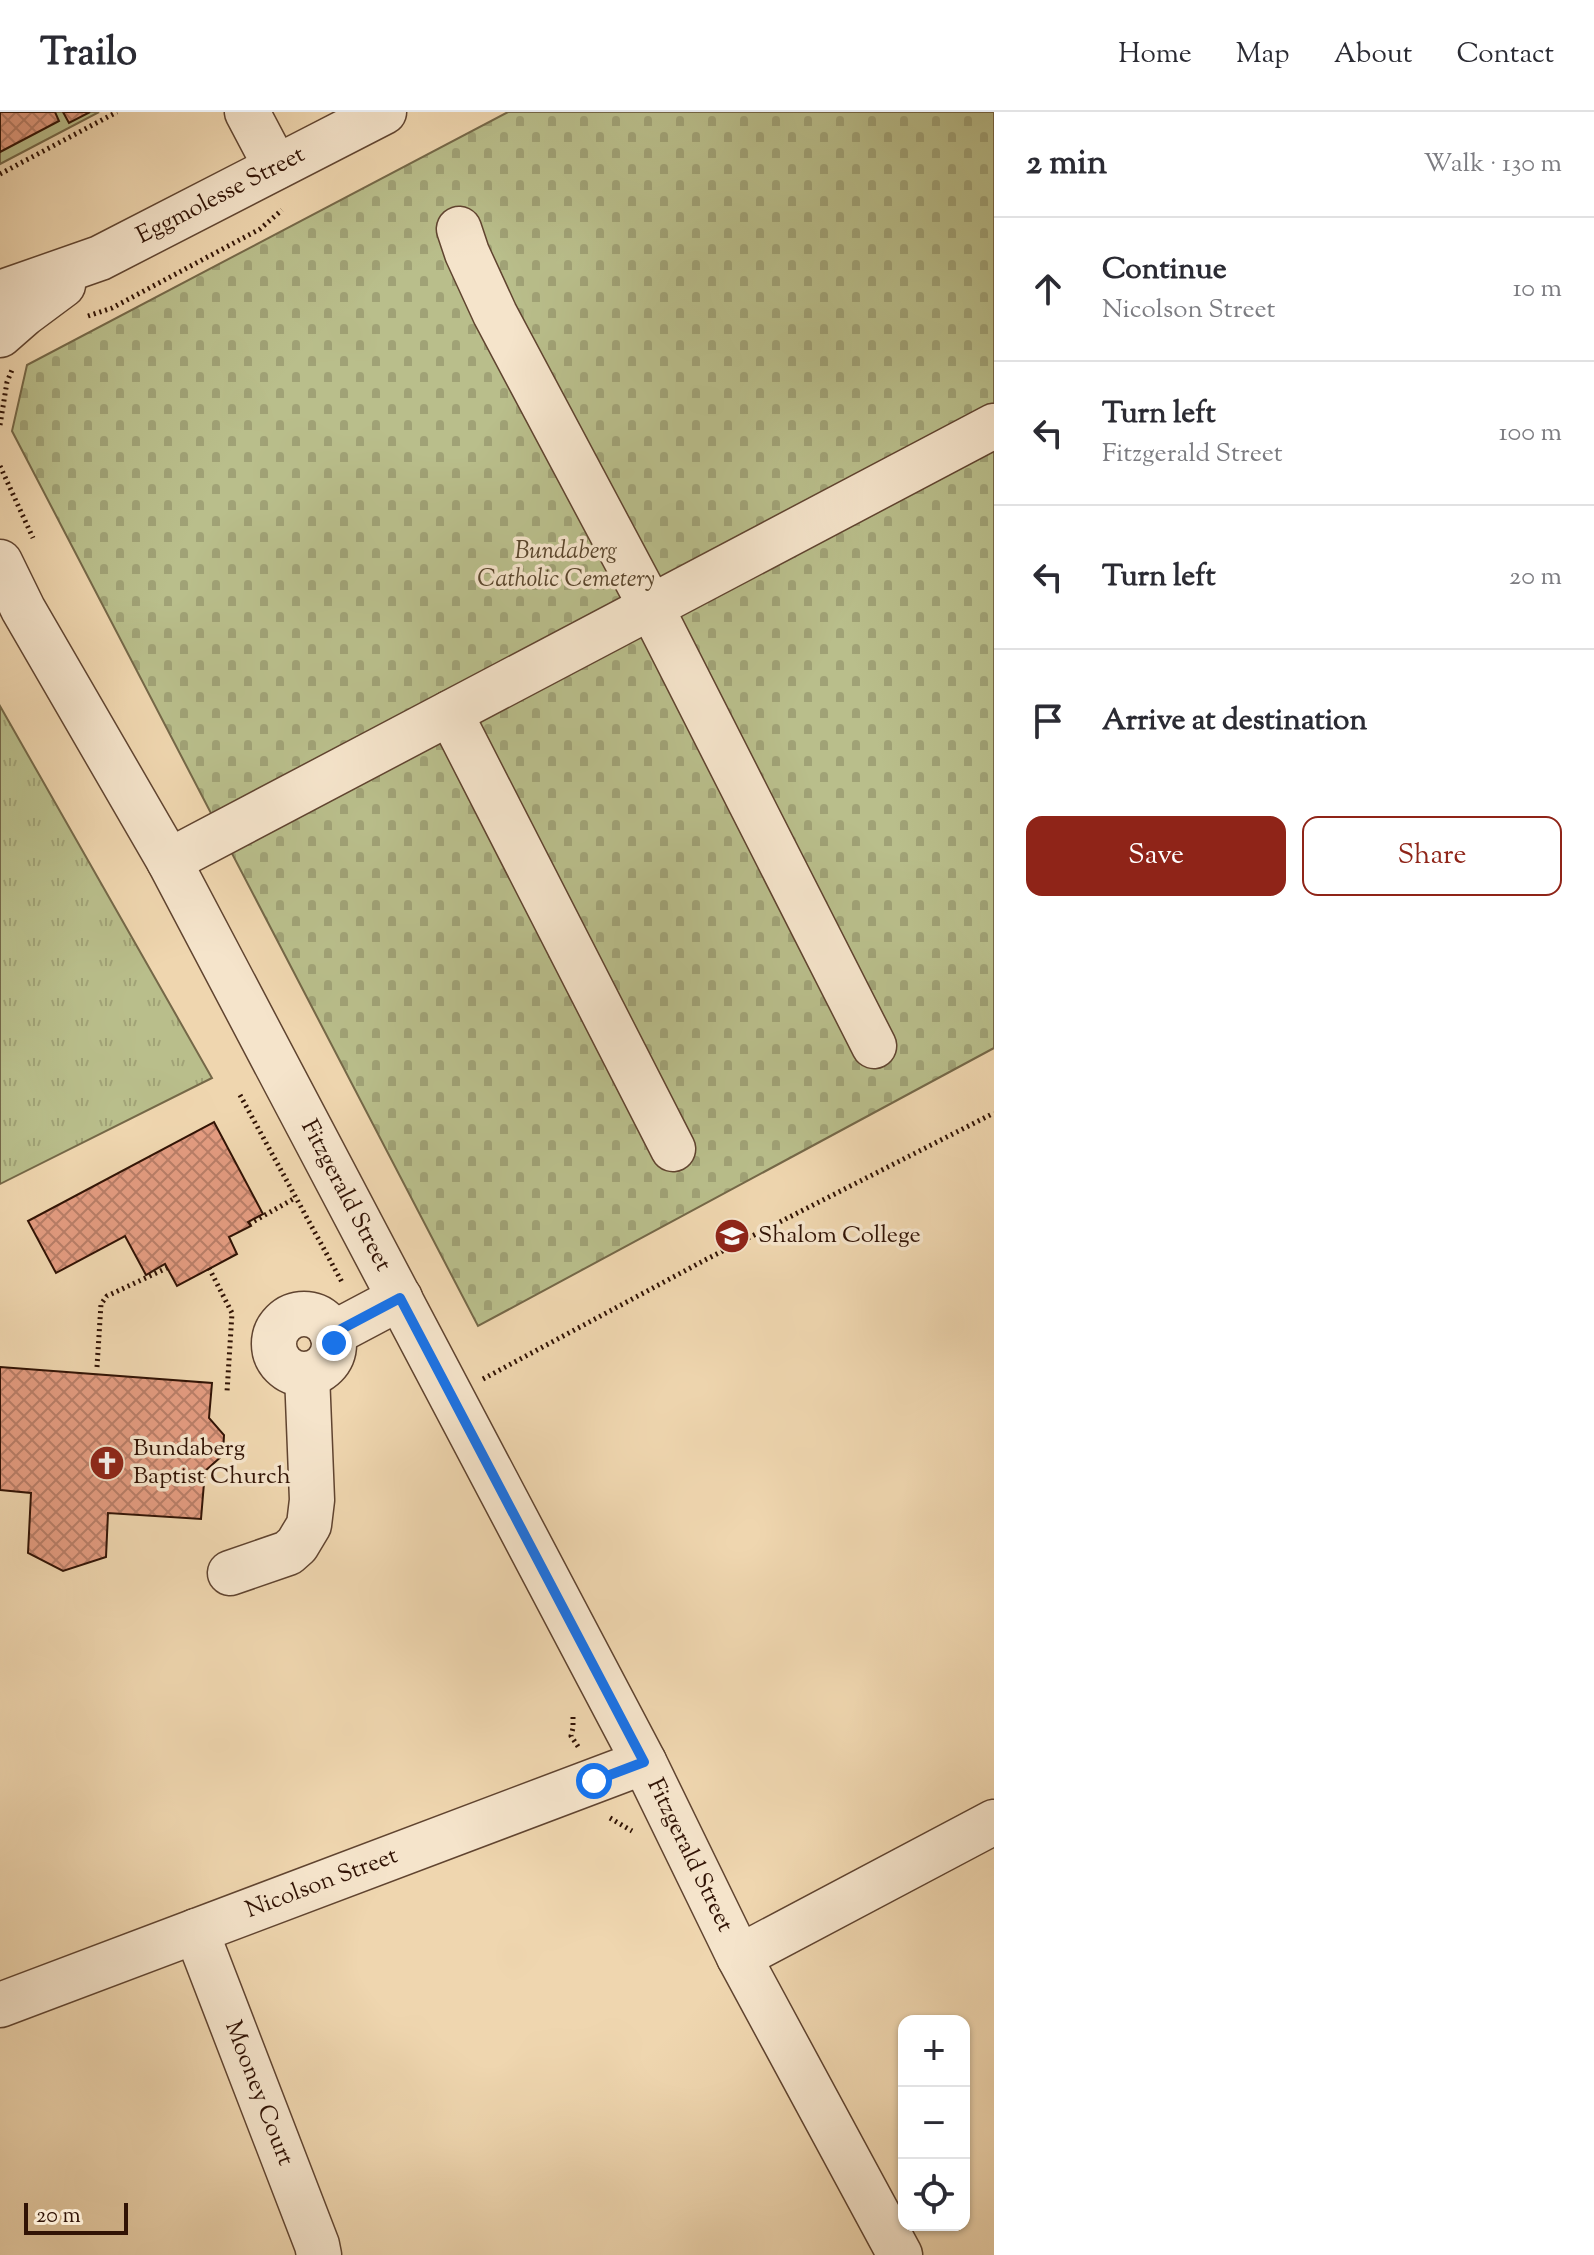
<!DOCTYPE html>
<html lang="en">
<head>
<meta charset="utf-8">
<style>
	:root { --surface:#fff; --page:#f7f7f7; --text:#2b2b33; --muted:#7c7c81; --line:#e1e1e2; --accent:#8f2418 }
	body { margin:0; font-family:"Sorts Mill Goudy",serif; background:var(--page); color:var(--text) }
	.controls { position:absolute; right:24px; bottom:24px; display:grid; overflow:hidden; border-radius:16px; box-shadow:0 2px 6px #0004 }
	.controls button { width:72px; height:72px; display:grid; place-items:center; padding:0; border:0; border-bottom:2px solid var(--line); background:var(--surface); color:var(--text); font:40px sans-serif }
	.scale { position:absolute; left:24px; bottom:20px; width:104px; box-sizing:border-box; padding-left:8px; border:4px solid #311305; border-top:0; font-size:22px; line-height:28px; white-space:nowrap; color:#311305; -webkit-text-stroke:6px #f5e4cb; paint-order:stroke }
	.stop { position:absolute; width:24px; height:24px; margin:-18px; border:6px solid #1a73e8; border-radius:50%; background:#fff }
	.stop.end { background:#1a73e8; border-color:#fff; box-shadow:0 2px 8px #0008 }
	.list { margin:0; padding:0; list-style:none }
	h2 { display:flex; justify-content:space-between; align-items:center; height:104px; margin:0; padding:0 32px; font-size:34px }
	h2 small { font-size:26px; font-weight:400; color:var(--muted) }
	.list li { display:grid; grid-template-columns:52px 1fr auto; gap:24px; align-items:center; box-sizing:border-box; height:144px; padding:0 32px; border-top:2px solid var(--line) }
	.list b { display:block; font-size:30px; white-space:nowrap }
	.list p { margin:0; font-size:26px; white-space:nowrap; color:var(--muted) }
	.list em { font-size:26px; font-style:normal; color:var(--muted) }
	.actions { display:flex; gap:16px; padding:24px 32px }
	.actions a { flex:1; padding:18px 0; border:2px solid var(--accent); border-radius:16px; text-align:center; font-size:28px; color:var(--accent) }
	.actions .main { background:var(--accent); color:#fff }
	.icon { flex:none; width:44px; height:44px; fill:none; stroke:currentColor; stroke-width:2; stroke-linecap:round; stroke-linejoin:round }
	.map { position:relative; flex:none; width:994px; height:2143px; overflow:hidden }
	header { display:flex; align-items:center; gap:48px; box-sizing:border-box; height:112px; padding:0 40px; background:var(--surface); border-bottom:2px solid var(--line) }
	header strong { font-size:38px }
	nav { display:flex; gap:44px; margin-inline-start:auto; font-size:28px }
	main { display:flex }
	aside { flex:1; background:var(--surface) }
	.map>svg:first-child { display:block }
</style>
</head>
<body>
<header>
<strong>Trailo</strong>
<nav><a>Home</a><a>Map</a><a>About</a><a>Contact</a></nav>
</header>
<main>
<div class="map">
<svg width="994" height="2143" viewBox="0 0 994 2143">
	<defs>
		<pattern id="grass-tufts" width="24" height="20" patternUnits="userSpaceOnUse" patternTransform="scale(2)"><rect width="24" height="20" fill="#b9be8b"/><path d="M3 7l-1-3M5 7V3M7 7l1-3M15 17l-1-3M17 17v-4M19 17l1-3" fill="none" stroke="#a0a276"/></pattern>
		<pattern id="cemetery-stones" width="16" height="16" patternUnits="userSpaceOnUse" patternTransform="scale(2)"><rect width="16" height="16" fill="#b9be8b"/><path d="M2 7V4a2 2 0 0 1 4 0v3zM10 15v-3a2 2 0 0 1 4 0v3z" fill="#a0a276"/></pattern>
		<pattern id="building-cross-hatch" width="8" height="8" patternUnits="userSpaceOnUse" patternTransform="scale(2)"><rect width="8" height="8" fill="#e49c81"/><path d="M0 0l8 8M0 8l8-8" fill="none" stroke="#b97e68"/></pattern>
	</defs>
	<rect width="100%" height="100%" fill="#efd6af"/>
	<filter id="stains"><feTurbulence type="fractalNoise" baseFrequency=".0025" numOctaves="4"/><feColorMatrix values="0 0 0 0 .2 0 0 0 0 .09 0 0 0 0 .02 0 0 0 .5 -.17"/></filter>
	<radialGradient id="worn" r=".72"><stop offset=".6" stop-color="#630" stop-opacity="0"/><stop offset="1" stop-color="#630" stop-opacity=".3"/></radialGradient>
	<path fill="url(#grass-tufts)" stroke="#756848" stroke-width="2" d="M0,594l212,372 -212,106z"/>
	<path fill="url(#cemetery-stones)" stroke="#756848" stroke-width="2" d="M508,0h486v936l-516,278 -466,-895 15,-66z"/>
	<path fill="#b9be8b" stroke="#756848" stroke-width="2" d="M0,0h99l-99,52z"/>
	<path fill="url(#building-cross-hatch)" stroke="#311305" stroke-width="2" d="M0,0h55l4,9 -59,31z
		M63,0h27l-21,11z
		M214,1010l49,92 -15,8 3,4 -22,11 8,17 -60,32 -12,-22 -19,11 -21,-39 -69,37 -28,-52z
		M0,1255l212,16 -3,35 15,17 -1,20 -18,16 -4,48 -93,-6 -2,44 -43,14 -35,-18 3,-60 -31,-3z"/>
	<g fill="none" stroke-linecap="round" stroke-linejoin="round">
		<defs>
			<g id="minor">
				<path d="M247,0l29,55"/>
				<path d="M459,117l8,24 28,61 156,293 223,439"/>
				<path id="s1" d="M0,181l100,-35 284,-146"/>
				<path d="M0,223l24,-21 39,-29"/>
				<path id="s2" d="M0,450l23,47 146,252 475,901 95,195 161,298"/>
				<path d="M450,601l223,436"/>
				<path d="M169,749l825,-435"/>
				<circle cx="304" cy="1232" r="30"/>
				<path d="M332,1222l68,-36"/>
				<path d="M230,1461l58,-20 9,-8 12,-20 3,-25 -5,-126"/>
				<path id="s3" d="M196,1819l121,314 2,10"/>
				<path d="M739,1845l255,-135"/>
				<path id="s4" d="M0,1893l644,-243"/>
			</g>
		</defs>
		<use href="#minor" stroke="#604430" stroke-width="47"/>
		<path stroke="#311305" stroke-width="5" stroke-dasharray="2 4" stroke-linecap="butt" d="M0,62l117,-62
			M88,204l24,-8 148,-79 22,-19
			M0,313l7,-43 5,-12
			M0,354l33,72
			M240,983l103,189
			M249,1112l46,-26
			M209,1156l23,45 -5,79
			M97,1255l4,-63 6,-8 60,-28
			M483,1267l222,-119 289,-147
			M573,1605v11l-2,8 8,12
			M610,1706l22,13"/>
		<use href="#minor" stroke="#f5e4cb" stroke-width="44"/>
	</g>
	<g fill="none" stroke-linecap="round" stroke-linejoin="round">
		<path stroke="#1a73e8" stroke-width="10" d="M334,1231l-2,-9 68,-36 244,464 -50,19"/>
	</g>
	<defs>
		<symbol id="school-disc" viewBox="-11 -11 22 22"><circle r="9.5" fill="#8f2418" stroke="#f5e4cb"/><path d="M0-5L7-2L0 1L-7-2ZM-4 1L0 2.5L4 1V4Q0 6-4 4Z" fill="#fff"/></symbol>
		<symbol id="church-disc" viewBox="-11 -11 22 22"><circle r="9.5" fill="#8f2418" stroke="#f5e4cb"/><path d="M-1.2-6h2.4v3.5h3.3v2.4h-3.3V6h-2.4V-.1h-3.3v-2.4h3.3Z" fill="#fff"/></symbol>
	</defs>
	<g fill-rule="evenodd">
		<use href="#school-disc" x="712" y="1104" width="40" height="40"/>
		<use href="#church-disc" x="87" y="1331" width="40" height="40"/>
	</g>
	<g text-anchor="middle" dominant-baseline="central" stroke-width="7" stroke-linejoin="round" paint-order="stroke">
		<g font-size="24" fill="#311305" stroke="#f5e4cb">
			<text stroke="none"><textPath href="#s1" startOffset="242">Eggmolesse Street</textPath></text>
			<text stroke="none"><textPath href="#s2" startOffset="722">Fitzgerald Street</textPath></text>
			<text stroke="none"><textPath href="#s2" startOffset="1466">Fitzgerald Street</textPath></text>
			<text stroke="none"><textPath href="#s4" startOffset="344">Nicolson Street</textPath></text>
			<text stroke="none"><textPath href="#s3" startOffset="174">Mooney Court</textPath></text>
		</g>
		<g font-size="24" font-style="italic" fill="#5a462d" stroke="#f5e4cb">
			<text x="566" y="440">Bundaberg<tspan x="566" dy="28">Catholic Cemetery</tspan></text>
		</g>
		<g font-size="24" fill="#311305" stroke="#f5e4cb" text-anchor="start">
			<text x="758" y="1124">Shalom College</text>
			<text x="133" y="1337">Bundaberg<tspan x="133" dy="28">Baptist Church</tspan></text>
		</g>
	</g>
	<rect width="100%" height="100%" filter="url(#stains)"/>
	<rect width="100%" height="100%" fill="url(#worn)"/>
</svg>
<div class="controls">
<button>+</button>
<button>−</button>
<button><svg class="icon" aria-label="locate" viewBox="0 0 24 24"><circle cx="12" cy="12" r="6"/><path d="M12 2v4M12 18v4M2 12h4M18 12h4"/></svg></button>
</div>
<div class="scale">20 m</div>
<div class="stop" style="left:594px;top:1669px"></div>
<div class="stop end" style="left:334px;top:1231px"></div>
</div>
<aside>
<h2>2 min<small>Walk · 130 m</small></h2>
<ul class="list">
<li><svg class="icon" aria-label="ahead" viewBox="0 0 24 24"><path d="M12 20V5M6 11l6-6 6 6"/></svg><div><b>Continue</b><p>Nicolson Street</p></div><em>10 m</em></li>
<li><svg class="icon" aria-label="left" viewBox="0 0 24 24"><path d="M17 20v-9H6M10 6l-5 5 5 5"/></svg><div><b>Turn left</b><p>Fitzgerald Street</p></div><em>100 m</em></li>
<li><svg class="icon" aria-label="left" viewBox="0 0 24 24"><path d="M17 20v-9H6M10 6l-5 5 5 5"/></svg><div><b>Turn left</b></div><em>20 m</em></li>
<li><svg class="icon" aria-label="arrive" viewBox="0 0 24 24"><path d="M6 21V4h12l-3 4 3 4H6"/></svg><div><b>Arrive at destination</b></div></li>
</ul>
<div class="actions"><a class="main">Save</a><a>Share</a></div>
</aside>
</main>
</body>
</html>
